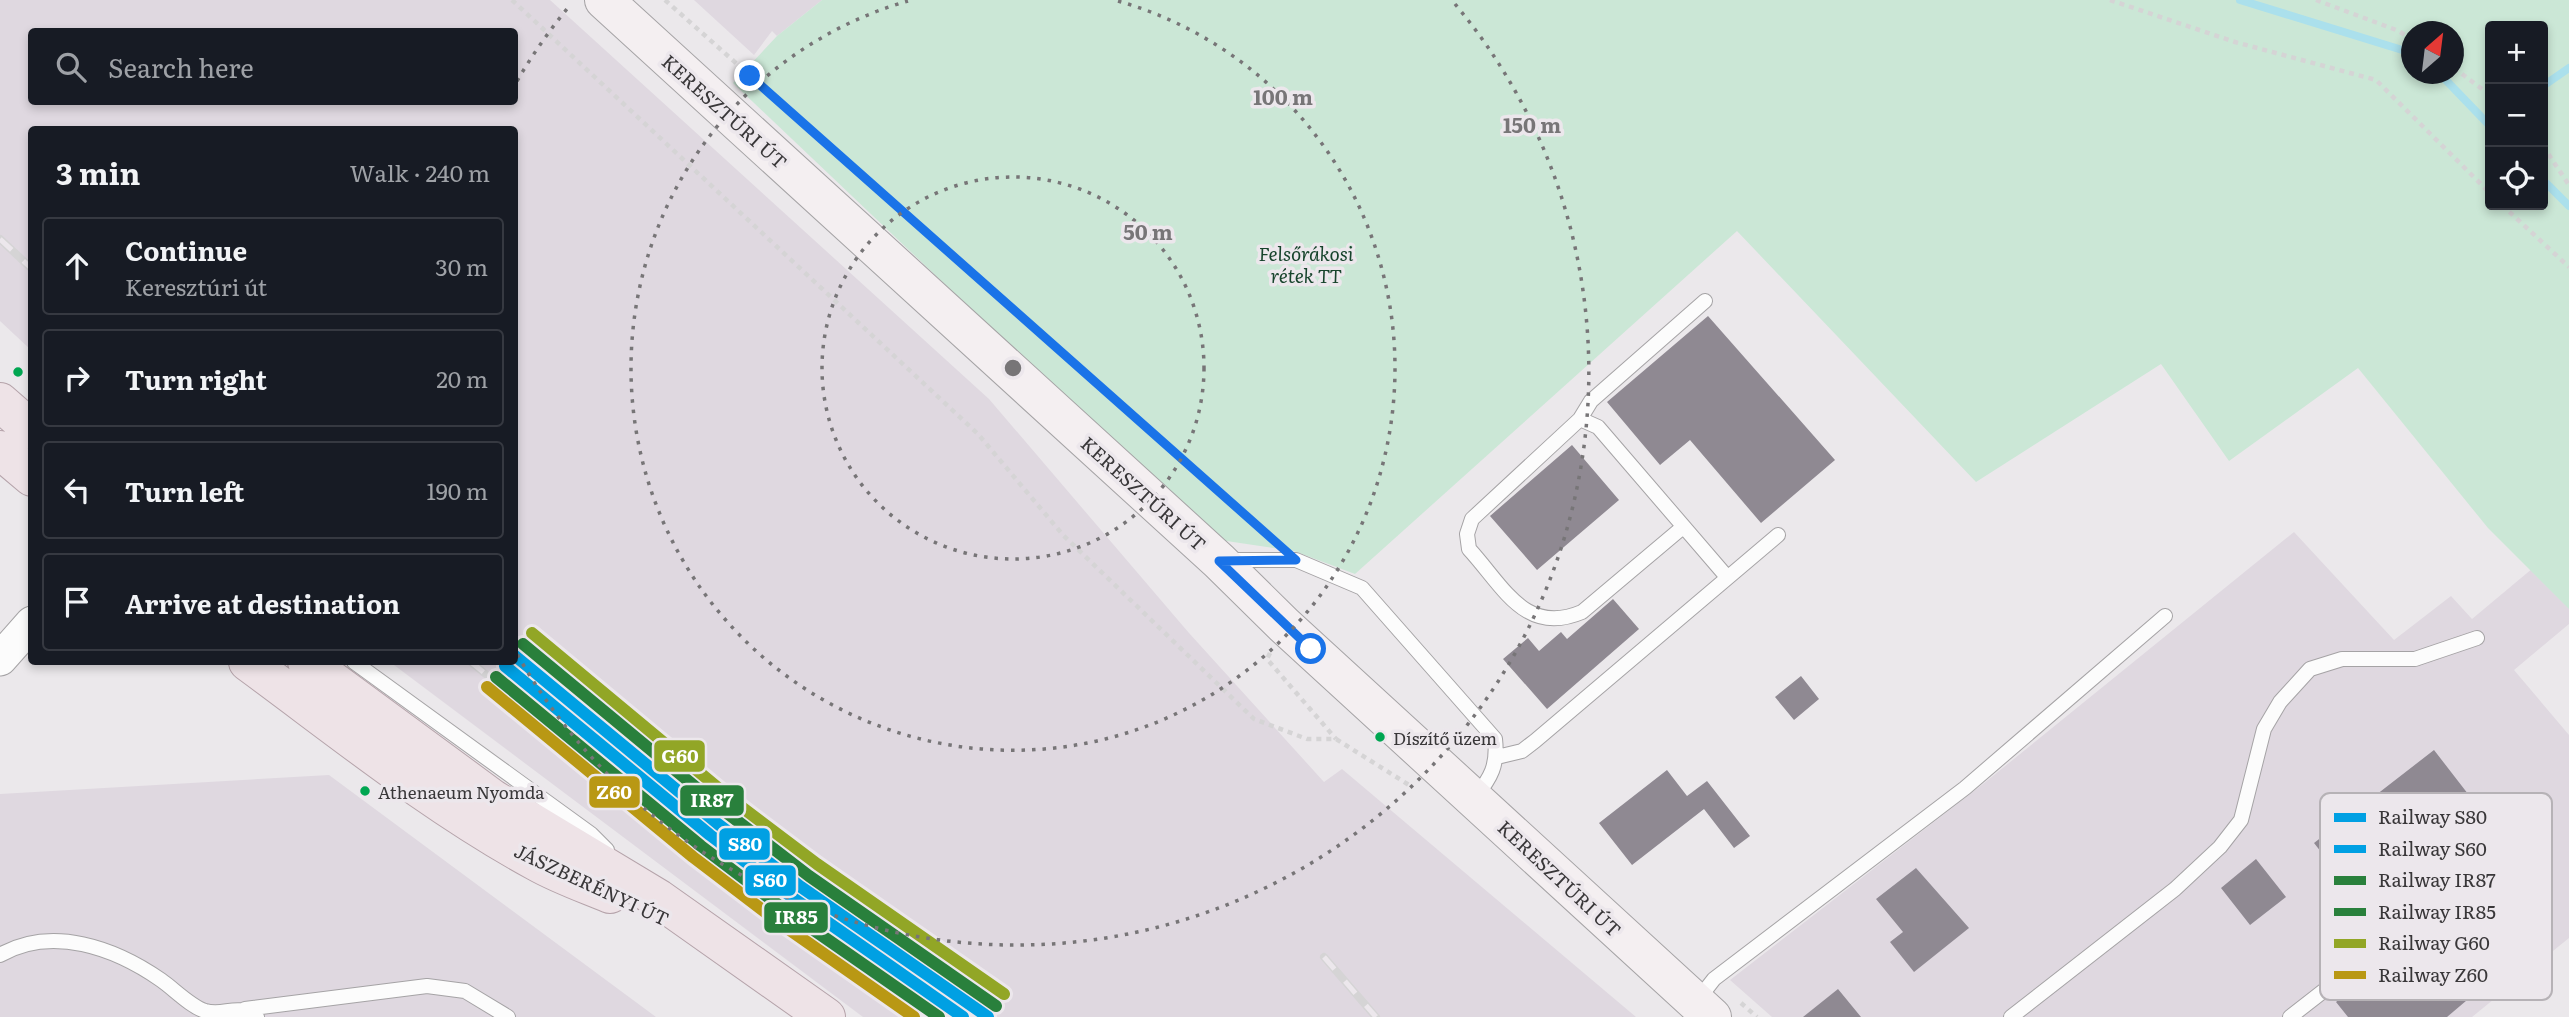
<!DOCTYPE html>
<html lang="en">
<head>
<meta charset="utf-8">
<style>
	:root { --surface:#171b24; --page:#20242c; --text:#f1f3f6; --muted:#9ea1a6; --line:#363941 }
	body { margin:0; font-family:Literata,serif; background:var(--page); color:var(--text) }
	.controls { position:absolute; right:21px; top:21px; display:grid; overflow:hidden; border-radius:7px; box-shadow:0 4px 10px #0003 }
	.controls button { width:63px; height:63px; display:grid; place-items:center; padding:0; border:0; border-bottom:2px solid var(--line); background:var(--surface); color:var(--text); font:35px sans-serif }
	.compass { position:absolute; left:2401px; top:21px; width:63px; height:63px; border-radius:50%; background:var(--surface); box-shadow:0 4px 10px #0003; rotate:28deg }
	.stop { position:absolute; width:21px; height:21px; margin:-16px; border:5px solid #1a73e8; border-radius:50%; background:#fff }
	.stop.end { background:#1a73e8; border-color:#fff; box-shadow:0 2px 7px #0008 }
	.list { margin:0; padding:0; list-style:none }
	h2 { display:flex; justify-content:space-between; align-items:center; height:91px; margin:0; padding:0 28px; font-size:30px }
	h2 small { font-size:23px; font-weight:400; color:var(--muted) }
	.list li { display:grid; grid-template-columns:46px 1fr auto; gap:21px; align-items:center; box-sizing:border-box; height:98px; margin:0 14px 14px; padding:0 14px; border:2px solid var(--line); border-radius:7px }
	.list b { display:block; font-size:26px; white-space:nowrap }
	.list p { margin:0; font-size:23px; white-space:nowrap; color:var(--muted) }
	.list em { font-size:23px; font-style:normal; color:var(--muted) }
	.icon { flex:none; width:38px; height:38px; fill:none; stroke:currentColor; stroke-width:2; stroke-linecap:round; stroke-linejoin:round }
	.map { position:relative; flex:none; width:2569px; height:1017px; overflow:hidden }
	.search { position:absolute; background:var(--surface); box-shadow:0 4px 10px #0003; left:28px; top:28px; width:490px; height:77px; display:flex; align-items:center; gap:18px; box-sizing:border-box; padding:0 24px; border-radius:7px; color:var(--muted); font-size:26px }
	.panel { position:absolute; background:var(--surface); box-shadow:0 4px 10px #0003; left:28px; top:126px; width:490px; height:539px; border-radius:7px }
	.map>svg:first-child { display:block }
</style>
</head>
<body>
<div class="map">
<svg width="2569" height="1017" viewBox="0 0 2569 1017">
	<rect width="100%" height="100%" fill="#ebe8eb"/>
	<path fill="#dfd8e0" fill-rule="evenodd" d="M0,0h550l439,399 200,234 135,149 18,-13 294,248h-773l-473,-355h124v-532h-482l-1,220 -31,-29zM32,32h482v70h-482z
		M694,0h128l-45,36 -5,-5 -18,24z
		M2294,532l100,108 57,-44 21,23 73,-61 24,29v37l-55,46 55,65v203l-97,79h-700l-42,-37 253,-196z
		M329,775l327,242h-656v-223z"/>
	<path fill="#cbe7d6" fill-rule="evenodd" d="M822,0h1747v609l-81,-81 -130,-160 -129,93 -68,-97 -185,118 -239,-251 -382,343 -61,-23 -81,-12 -480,-456 44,-47zM2490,26h53v179h-53zM2412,32h42v42h-42z"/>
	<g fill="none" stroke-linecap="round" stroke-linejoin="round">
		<path stroke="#abe0ec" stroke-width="8" d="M2240,0l172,53
			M2440,74l50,52
			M2543,86l26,-18
			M2543,180l26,26"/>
	</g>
	<path fill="#8f8992" d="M1708,316l127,144 -74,63 -71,-83 -30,25 -53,-63z
		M1572,445l47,55 -82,70 -47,-54z
		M1613,599l26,30 -92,80 -44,-50 25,-21 11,13 22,-19 6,7z
		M1801,676l18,23 -25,21 -19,-23z
		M2434,750l65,84 -57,44 4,5 -62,49 -70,-89z
		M1667,770l20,26 20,-15 43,55 -16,12 -30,-39 -72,56 -33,-42z
		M2256,859l30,38 -36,28 -29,-37z
		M1916,868l53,60 -55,44 -24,-30 13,-10 -27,-33z
		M2459,898l53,64 -65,55h-99l-12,-15 61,-52 -2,-3z
		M1838,989l23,28h-58z"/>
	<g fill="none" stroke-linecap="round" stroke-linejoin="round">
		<defs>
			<path id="service" d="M1580,419l18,8 129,150
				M1683,527l-101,85c-57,24 -78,-25 -113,-63l-2,-15 5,-15 108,-100 11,-18 114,-100
				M1228,560h68l66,28 133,151c3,26 -4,39 -20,58
				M354,662l237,172 16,16
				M1497,757l25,-6 13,-10 243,-206
				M0,955c52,-30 115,-7 161,25 13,9 29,26 44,31 20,6 31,-9 52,6
				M1696,1002l18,-23 251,-191 200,-172
				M245,1009l182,-23 38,5 43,26
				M2011,1017l164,-128 45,-42 21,-27 23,-91 16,-27 30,-33 32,-10h73l62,-21
				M2290,1017l181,-141"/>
			<path id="tertiary" d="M0,659l32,-36"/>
			<path id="secondary" d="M604,0l615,561 65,64 428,392"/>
			<path id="primary" d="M0,402l32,28
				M0,450l32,27
				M248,662c94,69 186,144 289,200 23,13 49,22 73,32
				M307,662l186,137 166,100 167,118"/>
		</defs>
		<use href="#service" stroke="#a5a3a5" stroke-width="16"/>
		<use href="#tertiary" stroke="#a5a3a5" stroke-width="35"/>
		<use href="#secondary" stroke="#a5a3a5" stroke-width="40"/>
		<use href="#primary" stroke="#b5a3aa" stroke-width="40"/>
		<path stroke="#d5d4d5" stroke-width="4.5" stroke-dasharray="5 5" stroke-linecap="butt" d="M512,0l466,434 85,101 191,184 53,20h29l73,46
			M665,0l609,541
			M2110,0l125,42 141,38 114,113
			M2316,0l83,31 13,9
			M2454,68l36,27
			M2543,146l26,39
			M2502,205l67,62
			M1270,653l-3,6 69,80
			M1741,1003l16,14"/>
		<use href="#service" stroke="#fcfcfc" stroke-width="14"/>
		<use href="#tertiary" stroke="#fcfcfc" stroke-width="33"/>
		<use href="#secondary" stroke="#f4eff1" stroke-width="38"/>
		<use href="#primary" stroke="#eee3e7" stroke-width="38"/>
		<defs>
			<path id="rail" d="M0,239l32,30
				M471,662c150,124 304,242 463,355
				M1324,957l52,60"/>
		</defs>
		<use href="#rail" stroke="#d5d4d5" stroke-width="8"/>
		<use href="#rail" stroke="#ece7ec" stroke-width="5" stroke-dasharray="16" stroke-linecap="butt"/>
		<defs>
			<path id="rail-1" d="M514,655l204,169 83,63 187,130"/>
			<path id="rail-2" d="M505,666l205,169 83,63 170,119"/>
			<path id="rail-3" d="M523,644l204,169 82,63 187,130"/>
			<path id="rail-4" d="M496,677l205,169 84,64 154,107"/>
			<path id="rail-5" d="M532,633l203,169 82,62 187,130"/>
			<path id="rail-6" d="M487,687l206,170 84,64 137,96"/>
		</defs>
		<use href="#rail-1" stroke="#ece7ec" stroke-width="18"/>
		<use href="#rail-2" stroke="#ece7ec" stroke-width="18"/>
		<use href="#rail-3" stroke="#ece7ec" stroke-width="18"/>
		<use href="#rail-4" stroke="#ece7ec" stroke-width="18"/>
		<use href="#rail-5" stroke="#ece7ec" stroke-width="18"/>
		<use href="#rail-6" stroke="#ece7ec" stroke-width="18"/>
		<use href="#rail-1" stroke="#00a0e3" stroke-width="12"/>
		<use href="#rail-2" stroke="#00a0e3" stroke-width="12"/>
		<use href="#rail-3" stroke="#29803c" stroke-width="12"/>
		<use href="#rail-4" stroke="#29803c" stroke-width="12"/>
		<use href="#rail-5" stroke="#92a626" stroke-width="12"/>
		<use href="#rail-6" stroke="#b99814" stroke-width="12"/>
	</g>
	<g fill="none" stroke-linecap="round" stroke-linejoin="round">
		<path stroke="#1a73e8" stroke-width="9" d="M750,76l546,484 -77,1 92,88"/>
	</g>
	<g fill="none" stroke="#777577" stroke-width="3.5" stroke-dasharray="3.5 7">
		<circle cx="1013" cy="368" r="191"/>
		<path d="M1118 1A382 382 0 1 1 908 1"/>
		<path d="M517 81A573 573 0 0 1 571 4M1455 4A573 573 0 1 1 517 654"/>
	</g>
	<g fill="#00a651" stroke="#ece7ec" stroke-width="2.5">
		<circle cx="18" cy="372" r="6"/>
		<circle cx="1380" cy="737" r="6"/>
		<circle cx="365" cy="791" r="6"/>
	</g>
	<g text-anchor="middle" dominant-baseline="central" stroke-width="7" stroke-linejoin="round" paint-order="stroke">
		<g font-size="17" fill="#393739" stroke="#ece7ec" text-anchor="start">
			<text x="1393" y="737">Díszítő üzem</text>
			<text x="378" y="791">Athenaeum Nyomda</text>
		</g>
		<g font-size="19" fill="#393739" stroke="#ece7ec">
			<text transform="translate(725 111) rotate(42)">KERESZTÚRI ÚT</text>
			<text transform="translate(1144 493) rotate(42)">KERESZTÚRI ÚT</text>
			<text transform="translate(1560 878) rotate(43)">KERESZTÚRI ÚT</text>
			<text transform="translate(592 884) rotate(25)">JÁSZBERÉNYI ÚT</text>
		</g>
		<g font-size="19" font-style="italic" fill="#17442c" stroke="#ece7ec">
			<text x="1306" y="253">Felsőrákosi<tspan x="1306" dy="22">rétek TT</tspan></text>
		</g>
	</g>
	<rect x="2320" y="793" width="232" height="207" rx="10" fill="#ece7ec" stroke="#b6b2b6" stroke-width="2"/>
	<rect x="2334" y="813" width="32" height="9" fill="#00a0e3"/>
	<rect x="2334" y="845" width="32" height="8" fill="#00a0e3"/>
	<rect x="2334" y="876" width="32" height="9" fill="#29803c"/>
	<rect x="2334" y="908" width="32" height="8" fill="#29803c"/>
	<rect x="2334" y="939" width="32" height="9" fill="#92a626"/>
	<rect x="2334" y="971" width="32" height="8" fill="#b99814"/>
	<g font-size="19" fill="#393739">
		<text x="2378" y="824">Railway S80</text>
		<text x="2378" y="856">Railway S60</text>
		<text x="2378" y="887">Railway IR87</text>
		<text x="2378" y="919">Railway IR85</text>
		<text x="2378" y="950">Railway G60</text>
		<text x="2378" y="982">Railway Z60</text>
	</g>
	<circle cx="1013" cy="368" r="10" fill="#777577" stroke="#ece7ec" stroke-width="3.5"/>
	<g font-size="21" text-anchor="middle" font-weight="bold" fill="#777577" stroke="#ece7ec" stroke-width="7" stroke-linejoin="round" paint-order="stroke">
		<text x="1283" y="105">100 m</text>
		<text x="1532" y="133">150 m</text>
		<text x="1148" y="240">50 m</text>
	</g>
	<g stroke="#ece7ec" stroke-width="2.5">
		<rect x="653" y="739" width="53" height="34" rx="7" fill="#92a626"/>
		<rect x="588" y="775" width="53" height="34" rx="7" fill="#b99814"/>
		<rect x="679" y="784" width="66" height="33" rx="7" fill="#29803c"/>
		<rect x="718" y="827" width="53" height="34" rx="7" fill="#00a0e3"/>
		<rect x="744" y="864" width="53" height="33" rx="7" fill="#00a0e3"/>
		<rect x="763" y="901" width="66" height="33" rx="7" fill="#29803c"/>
	</g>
	<g font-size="19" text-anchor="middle" font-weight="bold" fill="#fff">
		<text x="680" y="763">G60</text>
		<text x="614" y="799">Z60</text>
		<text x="712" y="807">IR87</text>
		<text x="745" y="851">S80</text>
		<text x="770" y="887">S60</text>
		<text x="796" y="924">IR85</text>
	</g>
</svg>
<div class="controls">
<button>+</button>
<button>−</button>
<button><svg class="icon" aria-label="locate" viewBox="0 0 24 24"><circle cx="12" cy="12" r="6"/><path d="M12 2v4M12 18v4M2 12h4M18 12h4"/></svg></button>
</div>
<svg class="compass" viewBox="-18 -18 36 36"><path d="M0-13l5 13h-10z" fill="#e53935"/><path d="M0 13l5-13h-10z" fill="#9ea1a6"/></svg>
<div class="stop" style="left:1311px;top:649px"></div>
<div class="stop end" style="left:750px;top:76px"></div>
<div class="search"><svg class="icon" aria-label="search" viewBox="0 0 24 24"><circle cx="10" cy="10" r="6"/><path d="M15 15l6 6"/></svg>Search here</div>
<section class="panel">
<h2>3 min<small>Walk · 240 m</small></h2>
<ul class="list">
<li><svg class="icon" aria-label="ahead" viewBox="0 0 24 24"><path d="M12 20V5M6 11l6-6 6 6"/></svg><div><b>Continue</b><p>Keresztúri út</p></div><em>30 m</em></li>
<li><svg class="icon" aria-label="right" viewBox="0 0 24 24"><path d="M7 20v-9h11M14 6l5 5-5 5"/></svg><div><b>Turn right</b></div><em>20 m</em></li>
<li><svg class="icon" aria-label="left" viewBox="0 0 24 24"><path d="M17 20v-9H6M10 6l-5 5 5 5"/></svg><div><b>Turn left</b></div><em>190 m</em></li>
<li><svg class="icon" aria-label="arrive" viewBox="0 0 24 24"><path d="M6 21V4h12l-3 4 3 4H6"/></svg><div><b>Arrive at destination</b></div></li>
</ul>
</section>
</div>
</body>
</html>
